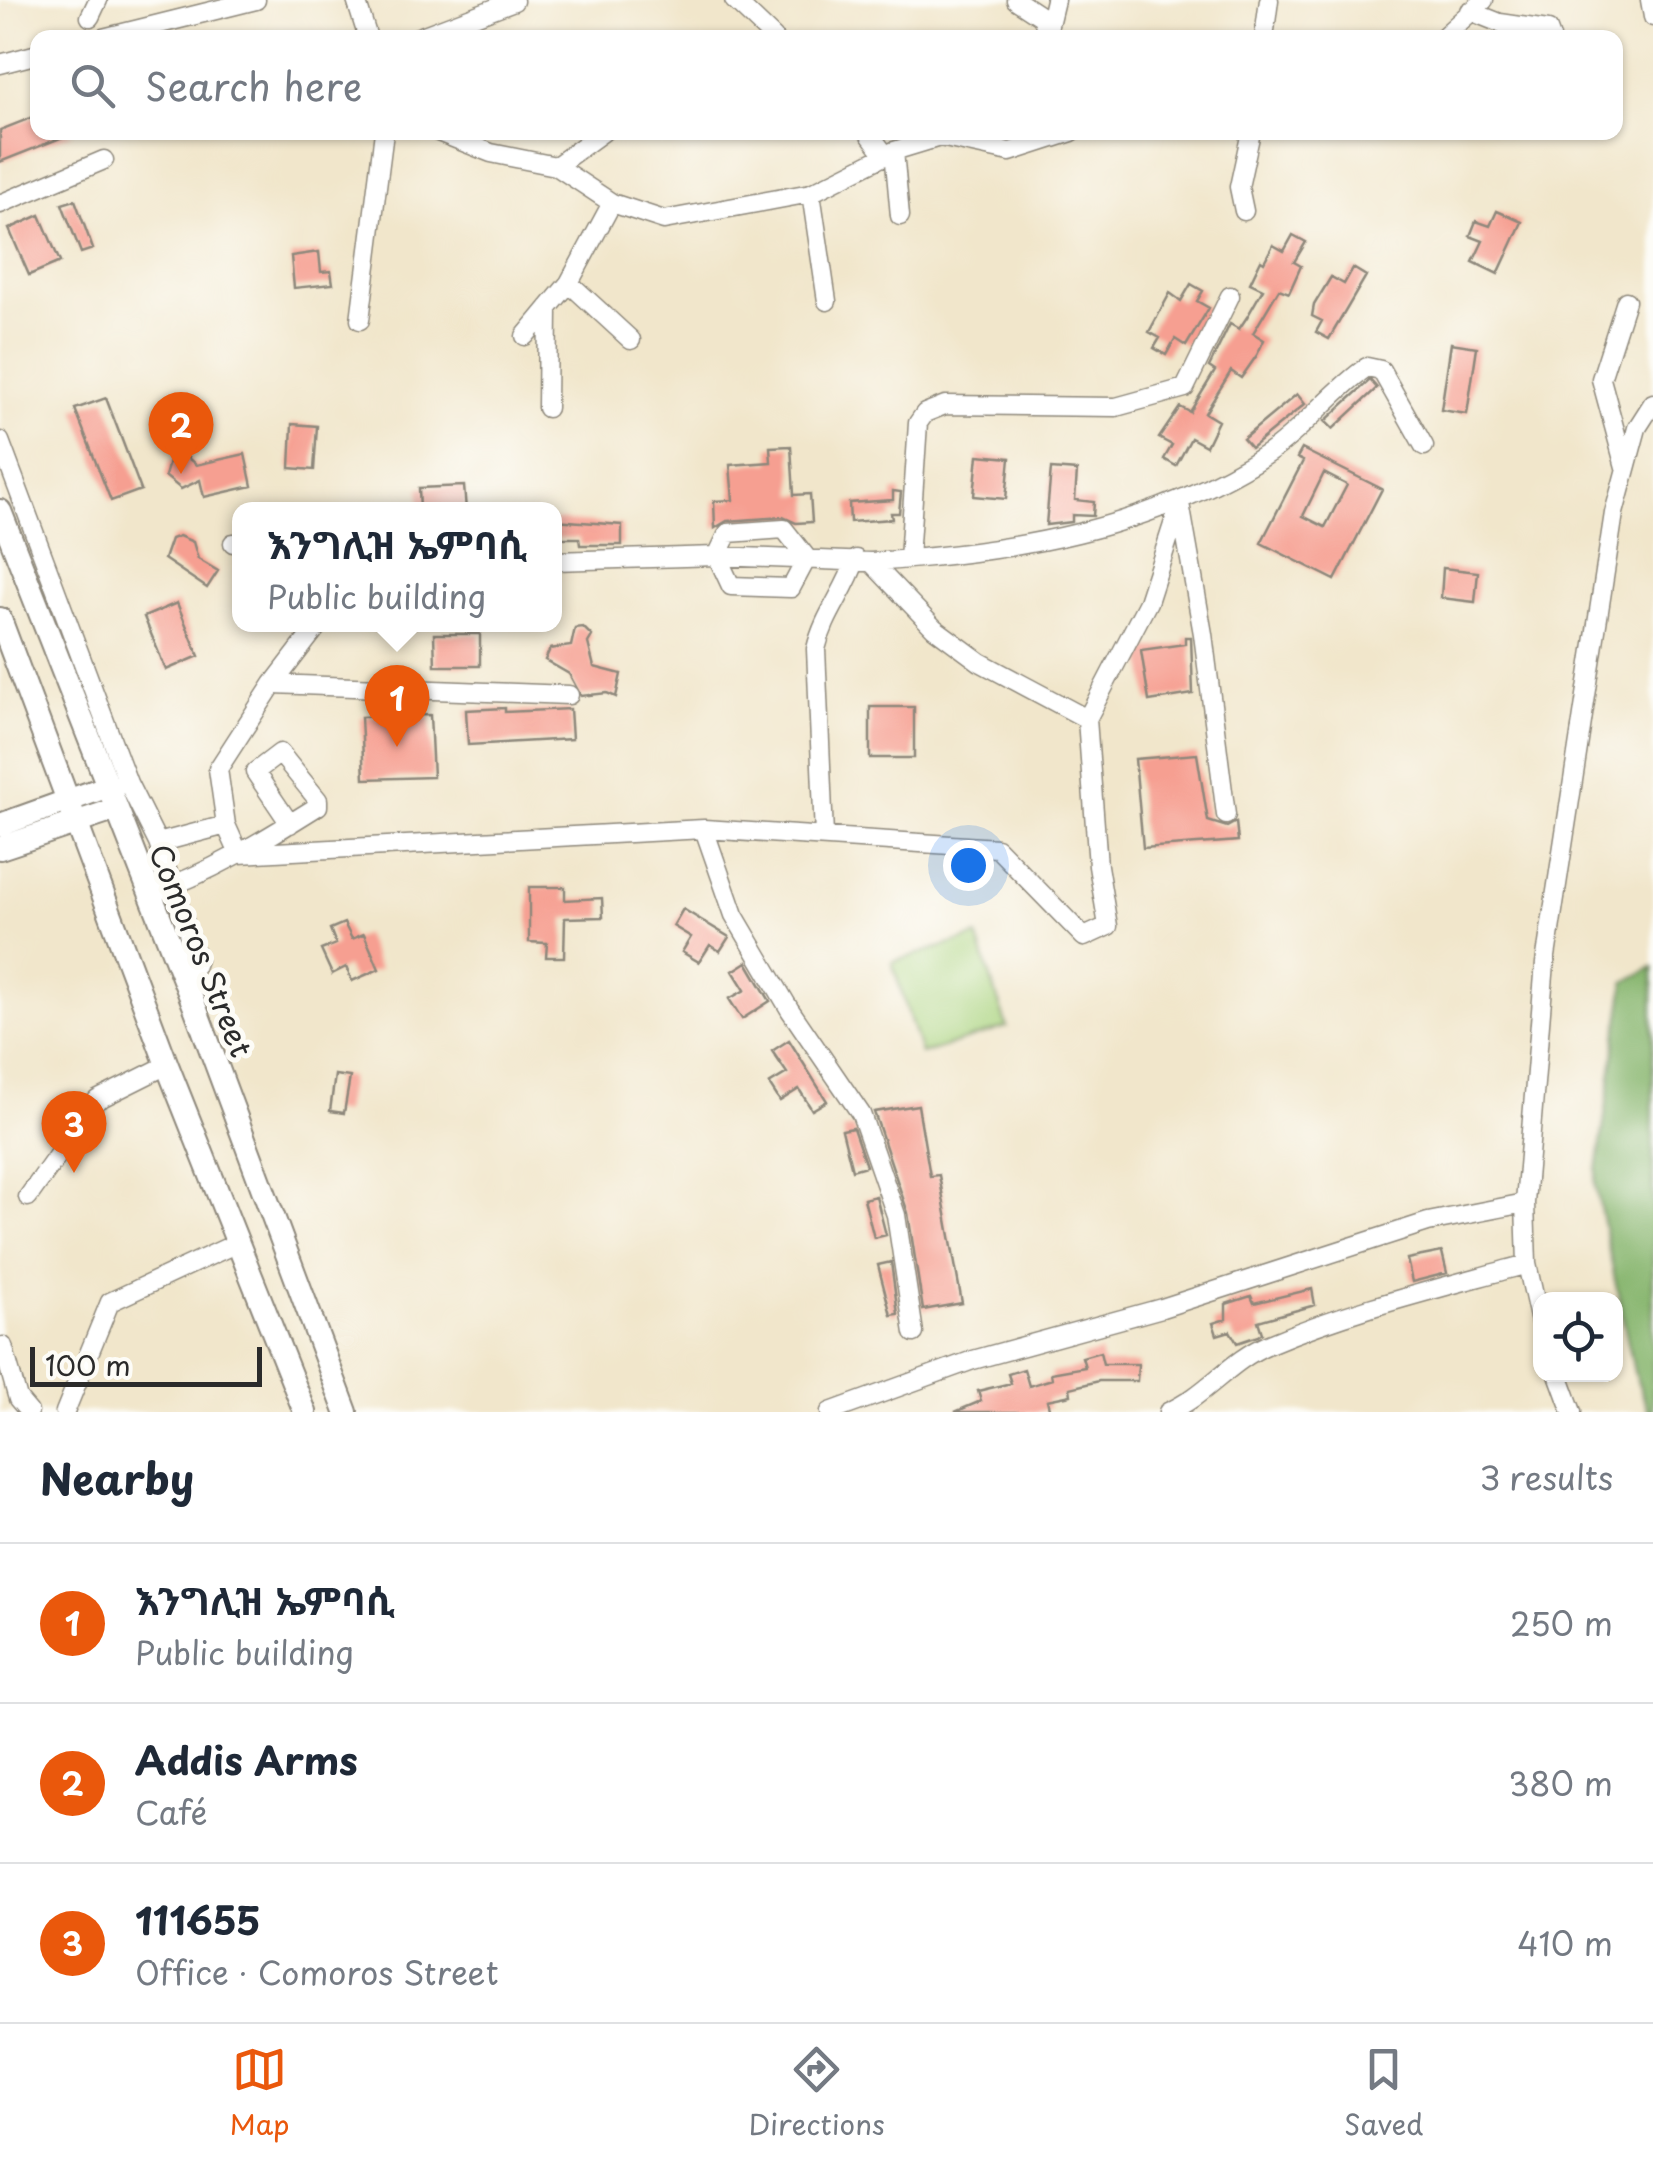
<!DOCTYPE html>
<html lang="en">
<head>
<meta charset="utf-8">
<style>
	:root { --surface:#fff; --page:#f6f6f7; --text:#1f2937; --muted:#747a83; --line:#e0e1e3; --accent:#ea580c }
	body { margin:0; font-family:"Playpen Sans","Noto Sans Ethiopic",sans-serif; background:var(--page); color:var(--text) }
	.controls { position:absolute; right:30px; bottom:30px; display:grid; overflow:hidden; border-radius:20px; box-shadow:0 2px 8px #0004 }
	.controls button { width:90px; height:90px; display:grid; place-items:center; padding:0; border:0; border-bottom:2px solid var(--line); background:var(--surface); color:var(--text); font:50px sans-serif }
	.scale { position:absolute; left:30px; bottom:25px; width:232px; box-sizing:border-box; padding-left:10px; border:5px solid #2b2b2b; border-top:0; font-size:28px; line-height:35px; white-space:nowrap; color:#2b2b2b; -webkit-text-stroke:8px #fdfcf7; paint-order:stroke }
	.you { position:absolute; left:968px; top:865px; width:35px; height:35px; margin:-25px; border:8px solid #fff; border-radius:50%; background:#1a73e8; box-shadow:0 0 0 15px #1a73e833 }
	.badge { display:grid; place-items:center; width:65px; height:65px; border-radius:50%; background:var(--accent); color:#fff; font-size:32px; font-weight:700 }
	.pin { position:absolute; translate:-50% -82px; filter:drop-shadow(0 2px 5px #0008) }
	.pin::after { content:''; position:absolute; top:52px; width:35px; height:30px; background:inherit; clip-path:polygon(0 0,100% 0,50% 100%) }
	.popup { position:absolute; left:232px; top:502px; width:330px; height:130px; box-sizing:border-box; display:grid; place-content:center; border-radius:20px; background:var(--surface); filter:drop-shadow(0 2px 8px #0005); font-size:32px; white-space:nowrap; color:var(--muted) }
	.popup b { font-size:38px; color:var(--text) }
	.popup::after { content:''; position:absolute; left:50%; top:100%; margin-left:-20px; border:20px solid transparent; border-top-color:var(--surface) }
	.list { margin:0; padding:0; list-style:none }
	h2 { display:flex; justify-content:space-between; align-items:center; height:130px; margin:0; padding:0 40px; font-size:42px }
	h2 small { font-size:32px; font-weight:400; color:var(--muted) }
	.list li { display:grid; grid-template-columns:65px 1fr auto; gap:30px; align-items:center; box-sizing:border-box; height:160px; padding:0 40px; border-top:2px solid var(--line) }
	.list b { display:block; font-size:38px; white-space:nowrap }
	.list p { margin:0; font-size:32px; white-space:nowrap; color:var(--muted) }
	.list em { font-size:32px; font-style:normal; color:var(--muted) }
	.icon { flex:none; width:55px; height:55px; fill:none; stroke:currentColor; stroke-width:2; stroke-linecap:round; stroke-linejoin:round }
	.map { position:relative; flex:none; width:1653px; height:1412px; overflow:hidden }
	.search { position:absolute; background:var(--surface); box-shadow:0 2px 8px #0004; left:30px; right:30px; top:30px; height:110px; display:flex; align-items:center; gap:25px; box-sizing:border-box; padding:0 35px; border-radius:20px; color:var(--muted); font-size:38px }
	.sheet { height:610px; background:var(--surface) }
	nav { display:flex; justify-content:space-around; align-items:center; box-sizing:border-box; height:140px; border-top:2px solid var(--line); background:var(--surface); font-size:28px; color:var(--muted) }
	nav a { display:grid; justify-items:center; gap:5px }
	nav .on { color:var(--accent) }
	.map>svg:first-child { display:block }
</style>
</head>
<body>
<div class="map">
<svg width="1653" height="1412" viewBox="0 0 1653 1412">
	<rect width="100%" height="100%" fill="#fdfcf7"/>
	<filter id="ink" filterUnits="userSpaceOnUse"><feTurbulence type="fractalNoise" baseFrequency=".01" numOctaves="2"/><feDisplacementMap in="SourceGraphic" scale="20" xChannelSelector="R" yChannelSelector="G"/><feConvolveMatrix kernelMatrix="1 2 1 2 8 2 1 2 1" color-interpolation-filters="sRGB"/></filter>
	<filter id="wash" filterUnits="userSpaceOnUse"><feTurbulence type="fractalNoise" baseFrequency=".0048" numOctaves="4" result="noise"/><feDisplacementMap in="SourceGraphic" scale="40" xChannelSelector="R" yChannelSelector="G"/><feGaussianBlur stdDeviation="2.25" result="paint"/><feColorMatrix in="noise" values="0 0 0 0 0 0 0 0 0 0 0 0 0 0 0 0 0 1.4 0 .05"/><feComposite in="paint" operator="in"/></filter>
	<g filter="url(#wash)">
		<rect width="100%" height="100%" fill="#f1e6cb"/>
		<path fill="#a9d37e" stroke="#6a7f54" stroke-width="2.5" d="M977,936l30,91 -86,27 -29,-92z"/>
		<path fill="#86b56d" stroke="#58704c" stroke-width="2.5" d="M1653,967v445h-4l-15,-40 -39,-189 30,-201z"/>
		<g id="blocks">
			<path fill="#f69f91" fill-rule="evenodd" d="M38,115v17l35,1 -73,29v-32z
				M75,200l18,49 -12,4 -19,-49z
				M1497,211l25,11 -24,52 -25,-12 10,-21 -13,-5 6,-15 14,5z
				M40,215l20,47 -31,13 -20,-46z
				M1293,235l13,7 -12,20 7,4 -12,27 -10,-4 -26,44 11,7 -7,15 -16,23 -10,-7 -26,42 13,8 -12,25 -15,-8 -15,28 -12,-7 8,-14 -13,-7 21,-31 10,5 25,-41 -6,-4 21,-43 9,5 8,-12 16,-28 -13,-6 11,-23 3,2 9,-17 11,6z
				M319,252l2,20 10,-1 2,13 -39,4 -3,-32z
				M1353,268l13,8 -37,63 -13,-7 6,-11 -10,-5 2,-11 17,-28 13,7z
				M1191,284l12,7 -6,10 12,7 -23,38 -11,-7 -9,16 -12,-7 6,-10 -11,-6 21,-39 11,8z
				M1451,343l26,4 -10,67 -26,-4z
				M1370,380l7,8 -44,41 -8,-8z
				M1297,394l8,10 -54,44 -8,-9z
				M106,398l35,92 -30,11 -36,-92z
				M292,424l25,2 -3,44 -24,-2z
				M791,446l3,49 16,-1 2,28 -16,1 -13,-6 -56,4 -12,7 -1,-27 19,-1 -3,-35 41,-3 -1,-15z
				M1302,449l80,40 -47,91 -74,-37 42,-82 -6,-3zM1324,473l23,12 -22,42 -22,-11z
				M245,454l7,32 -48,11 -4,-17 -19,9 -16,-13 4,-14 8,-5 11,1 8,7z
				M978,455l32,3 -4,41 -32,-3z
				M1051,469l26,2 -2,29 19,2 -1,14 -21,-1v7l-26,3z
				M464,486l2,24h-46l-1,-22z
				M893,491l8,1 -2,21h-8l1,6 -42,3 -1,-19 44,-3z
				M554,520l68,5v20h-42l-1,-7h-25z
				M179,536l14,6 5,17 20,12 -11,17 -43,-29 7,-20z
				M1443,568l35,4 -3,30 -34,-4z
				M177,603l22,53 -33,14 -22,-53z
				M583,627l9,9 -4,7 6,24 27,7 -5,23 -9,-4 -26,3 -12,-22 -24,-14 5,-11 21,-3 4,-18z
				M434,634h46v32h-45z
				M1185,637h6l2,57 -44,7 -8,-51 44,-6z
				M870,707h44v51h-44z
				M505,708v4l65,-3 2,30 -104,6 -2,-35z
				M430,715l3,62 -69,2 -3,-62z
				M1197,754l11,67 19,6 9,-5 2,19 -95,7 -8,-89z
				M529,887h36v13l37,-2 1,19 -38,1 -1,39h-18l1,-14 -18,-1z
				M683,909l46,28 -9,14 -10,-6 -11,17 -17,-10 9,-15 -18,-11z
				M344,923l8,16 12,-5 15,35 -27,12 -6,-14 -14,7 -11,-24 15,-6 -6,-15z
				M747,962l23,39 -28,18 -13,-20 16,-9 -12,-19z
				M789,1040l38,61 -15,9 -13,-21 -19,12 -11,-17 18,-11 -15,-22z
				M335,1075l15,2 -6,36 -14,-2z
				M918,1105l12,71 9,-1 23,128 -39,7 -15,-97 -34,-101z
				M853,1128l13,38 -14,4 -10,-40z
				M876,1196l10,39 -12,3 -10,-39z
				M1442,1252l5,21 -35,9 -5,-23z
				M891,1262l7,52 -7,1 -13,-50z
				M1312,1289l3,16 -57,16 4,12 -4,3 -21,7 -7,-12 -13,4 -4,-12 13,-4v-15l25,-8 3,7z
				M1100,1352l3,12h35l-1,17h-38l-29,7 1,7 -24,5 2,8 -12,4h-82l26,-11 -3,-10 33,-8 -3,-9 16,-5 5,17 23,-7 -1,-6 34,-6 -3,-10z"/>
		</g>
	</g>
	<g filter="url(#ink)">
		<use href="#blocks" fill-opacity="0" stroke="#8e887b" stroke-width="2.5"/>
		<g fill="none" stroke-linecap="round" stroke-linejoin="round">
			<defs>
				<path id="minor" d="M356,0l12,38
					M734,0l40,38
					M1016,0l26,17 8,21
					M1650,0l3,17
					M1470,11l30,12 48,7 3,8
					M90,17l8,-17
					M1049,25l6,-25
					M103,38l153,-38
					M416,38l98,-37
					M1264,38l5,-38
					M1442,38l42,-38
					M0,64l38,-10
					M438,132l53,21 65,13 56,37 52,17 147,-27 83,-42 46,-14 70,15 62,-20
					M868,132l18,24
					M894,151l6,65
					M556,166l47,-34
					M811,193l16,108
					M0,204l104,-44
					M1244,211l-5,-24 12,-55
					M569,283l62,57
					M360,320l24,-188
					M525,336l44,-53 43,-80
					M547,408l1,-100
					M0,441l128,342
					M1625,467l-24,-88 25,-78
					M784,529l23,29 -16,30 -60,-2 -14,-30 11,-23z
					M233,543h7
					M909,559l9,-136 7,-10 20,-8 171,2 69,-19 45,-92
					M871,562c139,-9 281,-32 399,-110 35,-24 62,-61 97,-85l14,3 43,76
					M319,624l-46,60 -55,85 8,56 13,29 465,-25 293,19 87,89 24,-11 -10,-60 -11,-147 -107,-57 -46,-34 -63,-66 -154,-6 -163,5
					M273,684l296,11
					M1087,719l61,-117 32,-99 23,131 23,181
					M117,785l11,-2 30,60 68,-18
					M704,829l30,86 56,95 71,104 35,101 18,118
					M824,836l-8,-187c8,-34 29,-57 40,-90
					M158,843l39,116 -10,30
					M149,894c60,-20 115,-54 169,-88v-6l-38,-47 -25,19 35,52
					M28,1197l69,-97 70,-35
					M1540,1322l-13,-58 -2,-61 20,-240 69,-450 23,-85 16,-25
					M3,1346l15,53 11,13
					M1558,1374l14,38
					M65,1412l45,-110 127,-59
					M830,1412l143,-52 189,-52 266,-86 97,-19
					M1168,1412c39,-17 61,-51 101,-68 83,-35 172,-56 258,-80"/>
				<path id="major" d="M0,511l196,499 150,402
					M0,619l167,446 138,347
					M0,825l106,-38
					M0,848l114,-38"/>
			</defs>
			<use href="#minor" stroke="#8e887b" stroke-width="21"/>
			<use href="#major" stroke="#8e887b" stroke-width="26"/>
			<use href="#minor" stroke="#fff" stroke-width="18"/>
			<use href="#major" stroke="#fff" stroke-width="22"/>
		</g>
	</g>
	<g text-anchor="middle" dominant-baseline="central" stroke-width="10" stroke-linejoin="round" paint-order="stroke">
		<g font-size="30" fill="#2b2b2b" stroke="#fdfcf7">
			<text transform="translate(202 950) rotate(68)">Comoros Street</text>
		</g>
	</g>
</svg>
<div class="controls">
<button><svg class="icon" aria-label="locate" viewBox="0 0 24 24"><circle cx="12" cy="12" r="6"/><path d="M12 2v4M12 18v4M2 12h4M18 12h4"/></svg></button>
</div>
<div class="scale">100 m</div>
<div class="you"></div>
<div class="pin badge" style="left:397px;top:747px">1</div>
<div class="popup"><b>እንግሊዝ ኤምባሲ</b>Public building</div>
<div class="pin badge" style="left:181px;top:474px">2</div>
<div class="pin badge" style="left:74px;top:1173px">3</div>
<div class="search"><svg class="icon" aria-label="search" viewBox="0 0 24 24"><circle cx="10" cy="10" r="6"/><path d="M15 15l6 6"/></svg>Search here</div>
</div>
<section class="sheet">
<h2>Nearby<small>3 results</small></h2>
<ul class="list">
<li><span class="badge">1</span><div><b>እንግሊዝ ኤምባሲ</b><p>Public building</p></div><em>250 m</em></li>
<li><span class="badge">2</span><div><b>Addis Arms</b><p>Café</p></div><em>380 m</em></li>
<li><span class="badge">3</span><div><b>111655</b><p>Office · Comoros Street</p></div><em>410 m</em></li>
</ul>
</section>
<nav>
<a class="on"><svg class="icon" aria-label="map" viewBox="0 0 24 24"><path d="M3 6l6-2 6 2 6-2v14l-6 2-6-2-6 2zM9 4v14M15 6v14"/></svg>Map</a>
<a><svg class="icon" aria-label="directions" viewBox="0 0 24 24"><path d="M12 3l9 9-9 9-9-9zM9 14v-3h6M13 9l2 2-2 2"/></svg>Directions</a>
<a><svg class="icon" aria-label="saved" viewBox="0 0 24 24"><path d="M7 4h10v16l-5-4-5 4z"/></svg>Saved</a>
</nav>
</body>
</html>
